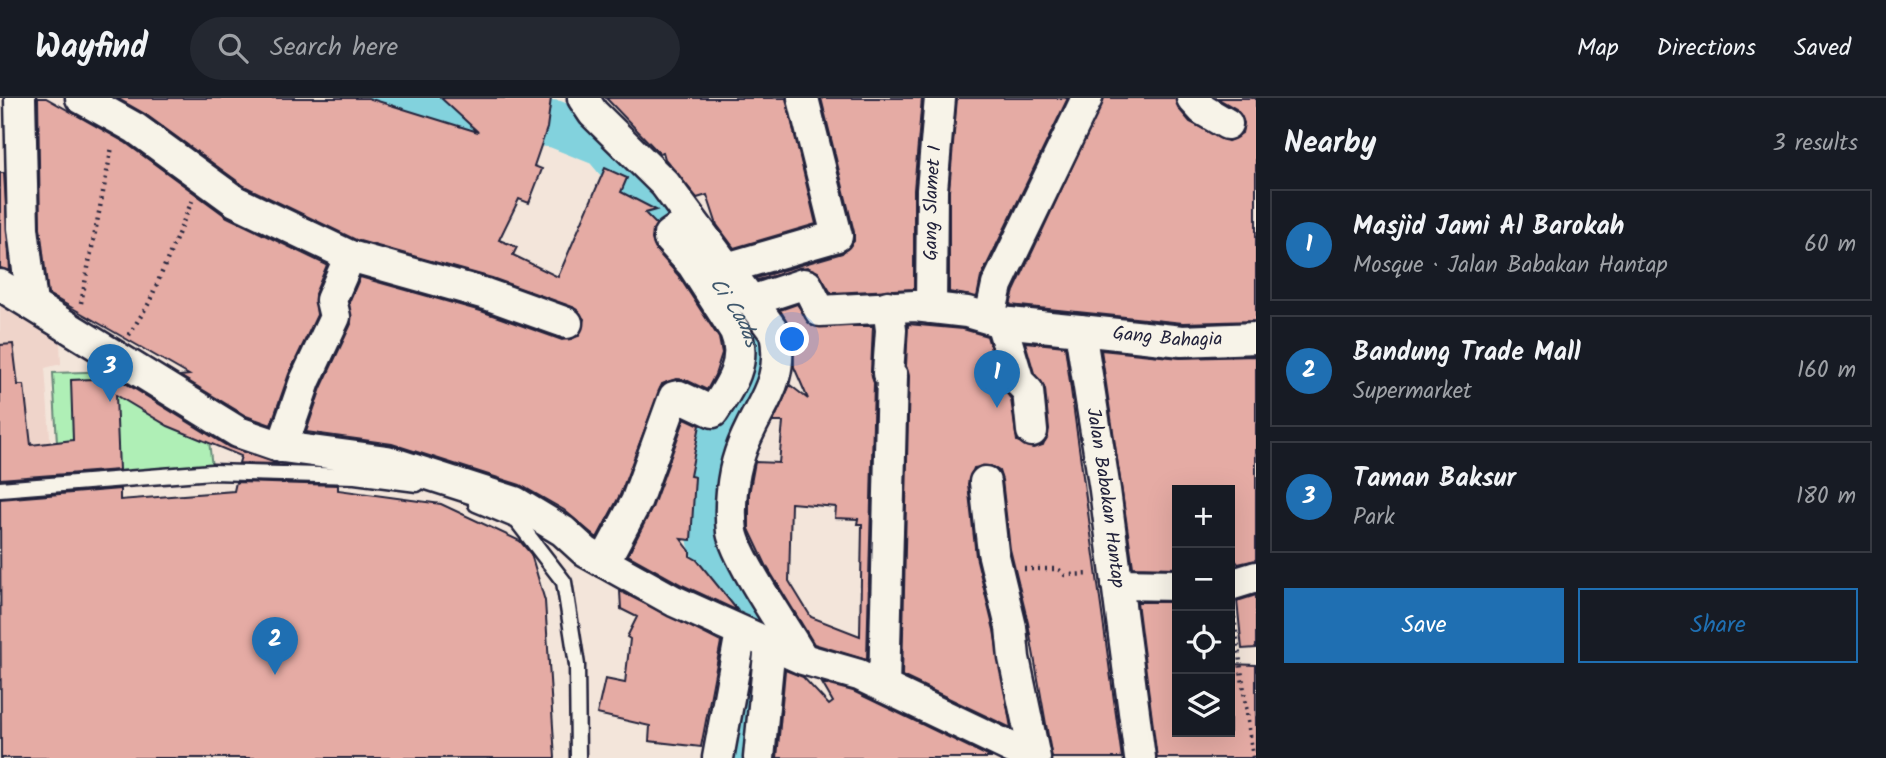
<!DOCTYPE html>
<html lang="en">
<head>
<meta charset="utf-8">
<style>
	:root { --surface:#171b24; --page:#242831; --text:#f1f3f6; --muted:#9ea1a6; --line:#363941; --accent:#1f6fb2 }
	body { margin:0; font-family:Kalam,sans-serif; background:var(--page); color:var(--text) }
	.controls { position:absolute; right:21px; bottom:21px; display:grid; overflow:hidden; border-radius:0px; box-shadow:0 7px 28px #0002 }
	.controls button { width:63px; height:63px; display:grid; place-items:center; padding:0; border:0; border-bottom:2px solid var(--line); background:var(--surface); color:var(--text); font:35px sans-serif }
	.you { position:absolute; left:793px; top:242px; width:24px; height:24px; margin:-18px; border:5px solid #fff; border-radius:50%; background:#1a73e8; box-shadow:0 0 0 10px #1a73e833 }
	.badge { display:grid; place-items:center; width:46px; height:46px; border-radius:50%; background:var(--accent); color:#fff; font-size:23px; font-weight:700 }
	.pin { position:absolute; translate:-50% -58px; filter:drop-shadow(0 2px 4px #0008) }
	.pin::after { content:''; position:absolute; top:37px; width:24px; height:21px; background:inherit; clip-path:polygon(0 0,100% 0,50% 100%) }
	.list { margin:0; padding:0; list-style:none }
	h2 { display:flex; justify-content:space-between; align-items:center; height:91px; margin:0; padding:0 28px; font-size:30px }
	h2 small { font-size:23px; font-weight:400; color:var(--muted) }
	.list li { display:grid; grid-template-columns:46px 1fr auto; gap:21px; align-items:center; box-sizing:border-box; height:112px; margin:0 14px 14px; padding:0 14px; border:2px solid var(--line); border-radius:0px }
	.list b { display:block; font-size:26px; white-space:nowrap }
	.list p { margin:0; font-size:23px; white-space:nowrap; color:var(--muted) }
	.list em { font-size:23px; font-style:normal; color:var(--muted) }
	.actions { display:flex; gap:14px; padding:21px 28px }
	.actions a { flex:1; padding:16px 0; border:2px solid var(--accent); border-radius:0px; text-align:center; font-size:24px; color:var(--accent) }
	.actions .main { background:var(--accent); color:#fff }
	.icon { flex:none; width:38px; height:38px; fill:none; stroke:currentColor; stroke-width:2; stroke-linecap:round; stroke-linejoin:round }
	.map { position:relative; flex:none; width:1256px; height:660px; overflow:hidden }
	header { display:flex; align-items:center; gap:42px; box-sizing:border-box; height:98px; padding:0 35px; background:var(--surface); border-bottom:2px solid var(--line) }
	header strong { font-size:33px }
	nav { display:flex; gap:38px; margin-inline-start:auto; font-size:24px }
	.search { width:490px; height:63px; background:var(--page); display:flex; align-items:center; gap:18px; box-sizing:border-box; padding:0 24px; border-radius:38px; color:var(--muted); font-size:26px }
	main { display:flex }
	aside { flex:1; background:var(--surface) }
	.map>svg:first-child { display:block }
</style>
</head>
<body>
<header>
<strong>Wayfind</strong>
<div class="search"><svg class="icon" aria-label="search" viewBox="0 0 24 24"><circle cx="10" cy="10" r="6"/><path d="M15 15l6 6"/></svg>Search here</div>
<nav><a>Map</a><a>Directions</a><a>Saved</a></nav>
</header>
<main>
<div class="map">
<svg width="1256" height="660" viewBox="0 0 1256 660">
	<rect width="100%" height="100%" fill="#f3e5da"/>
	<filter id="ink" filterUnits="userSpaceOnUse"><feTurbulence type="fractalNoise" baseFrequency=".0143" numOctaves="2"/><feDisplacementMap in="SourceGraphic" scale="14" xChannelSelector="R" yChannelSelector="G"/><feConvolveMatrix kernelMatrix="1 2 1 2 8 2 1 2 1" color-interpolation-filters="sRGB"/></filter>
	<g filter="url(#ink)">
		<path fill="#efd4ca" d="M0,200l60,44 1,22 -16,4 9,125 -54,4z"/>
		<path fill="#afefb6" stroke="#688878" stroke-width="2" d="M118,273l90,60 4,37 -153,10 -6,-105z"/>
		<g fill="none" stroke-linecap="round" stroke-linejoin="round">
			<path stroke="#82d2dd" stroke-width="47" id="s1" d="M391,0l51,16 113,10 50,20 85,101 54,78 13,37 -34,58 -15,67 3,54 10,31 39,58 -16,130"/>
		</g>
		<path fill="#e5aba4" stroke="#22223b" stroke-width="2" fill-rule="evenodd" d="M38,0h8l80,45 101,74 100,48 -12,29 2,21 -28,59 -18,51 -25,-9 -66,-40 9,-1 -141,-81 -8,-67z
			M117,0h251l110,34 -37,-34h110l-4,30 -13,38 8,3 -13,34 -10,-4 -20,41 18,7 -4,8 45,22 47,-109 22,10 -6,14 35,18 -11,3 11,11 -4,15 4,11 22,25 41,63 3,15 -7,22 -8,15 -21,-10 -10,-1 -14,5 -42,111 -23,43 -33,-28 -44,-25 -128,-41 -86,-12 15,-44 30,-64 -2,-22 11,-25 121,34 81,29 17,-4 5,-17 -11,-12 -81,-29 -136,-38 -112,-54 -99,-72z
			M606,0h180l30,126 -82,24 -17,-23 -10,-30 -10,3 -32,-39 -2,-7 -4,1z
			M821,0h101l-8,92v99l-83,4 -13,-21 -11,-5 -49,13 -2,-2 86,-25 12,-12v-9z
			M957,0h111l-87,179 -4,20 -28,-5v-101z
			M1104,0h71l4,11 11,13 38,19 14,-8 2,-10 -8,-14 -19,-11h39v223l-73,2 -173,-18 4,-14z
			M0,75h4l6,98 -10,-3z
			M797,206l15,22h61l-2,46 3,11 -7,277 -53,-16 -47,-77 -18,-38v-35l5,-27 1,-5 24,1 4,-41h-10l17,-37 18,14 -14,-32 -2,-37 -12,-20zM791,405l45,4 -1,11 23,1 -1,5h5l-2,112 -49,-19 -22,-36z
			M908,226l55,5 24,7 15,51 9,12 6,42 16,7 10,-3 6,-16 -4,-40 -11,-16 -9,-31 40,4 57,412h-70l-24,-135 -18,-74 -8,-69 -3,-9 -8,-5 -17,2 -6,16 8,72 18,74 17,98 -109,-52 7,-300 -3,-10z
			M13,246l5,41h6l7,60 42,-5 -2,-60 46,-2 112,69 50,17 -40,-1 2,-7 -73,-30 -52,-31 3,75 -119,9v-134z
			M1101,252l79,8 76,-2v204l-18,4 -8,-12v-62h-53v78l-44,-1z
			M685,320l15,7 -10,51 5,1 -4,63 -10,-1 9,12v5l7,4 41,51 -56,-26 -54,-30 24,-47z
			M236,384l102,3v5l103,14 79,37 11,13 14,47 10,157h-554l-1,-259 120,-10v11l114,-9z
			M620,493l101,51 -20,105 -52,-6 1,-15 -53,-12 8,-35 20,4 5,-44 -3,-2 10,-20 -16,-8z
			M1256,497v53l-14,1 -5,-48z
			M1137,504h40v130h53v-68l26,1v93h-99z
			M785,572l18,7 26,28 4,-3 -11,-19 31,8 139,67h-215z"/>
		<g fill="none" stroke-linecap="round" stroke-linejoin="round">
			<defs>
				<path id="service" d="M0,391l212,-17 143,4 62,8
					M476,406l41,17 47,61 13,83 1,93"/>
				<g id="minor">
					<path d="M20,0l3,130 9,76"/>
					<path d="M81,0l54,30 100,73 115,55 136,38 81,29"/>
					<path d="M583,0l10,15 72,71 110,149c11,52 -20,75 -35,120 -8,23 -11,55 -8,79 5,27 52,95 68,122"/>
					<path d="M1192,0l11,12 24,14"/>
					<path d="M727,170l110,-32 -34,-138"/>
					<path d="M0,187l238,147 44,15 105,14 128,41 48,29 23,21 88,49 129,58 56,16 174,83"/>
					<path id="s2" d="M751,203l52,-17 4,1 13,26 95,-5 52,6 34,10 79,8 25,160 35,268"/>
					<path id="s3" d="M931,210l1,-118 8,-92"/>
					<path d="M990,219l7,-32 90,-187"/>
					<path d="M1001,224l18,60 9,9 4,40"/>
					<path id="s4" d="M1080,232l102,11 74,-3"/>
					<path d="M282,349l23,-66 30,-64 -4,-17 19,-44"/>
					<path d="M985,384l8,70 18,75 3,31 21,100"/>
					<path d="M604,464l32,-60 38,-105 5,-1 34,16c17,-25 35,-51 22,-81l-43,-67 -23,-25v-4l22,-15"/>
					<path d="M1117,486l60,1"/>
					<path d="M1230,487l26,-8"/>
					<path d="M884,589l8,-311 -4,-3 3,-43 -3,-24"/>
					<path d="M718,660l23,-126"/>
					<path d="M759,660l11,-114"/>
				</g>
			</defs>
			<use href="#service" stroke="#22223b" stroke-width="19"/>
			<use href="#minor" stroke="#22223b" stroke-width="35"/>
			<path stroke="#22223b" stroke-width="4.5" stroke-dasharray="2 5" stroke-linecap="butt" d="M81,205l31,-156
				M129,237l20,-32 43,-102
				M1024,471h34l7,6 25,-1
				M1233,512l20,148"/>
			<use href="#service" stroke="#f7f3e8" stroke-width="14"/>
			<use href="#minor" stroke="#f7f3e8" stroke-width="30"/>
		</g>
	</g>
	<g text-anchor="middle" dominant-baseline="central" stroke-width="6" stroke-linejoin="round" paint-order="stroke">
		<g font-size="19" fill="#22223b" stroke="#f7f3e8">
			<text stroke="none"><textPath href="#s3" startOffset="105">Gang Slamet I</textPath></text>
			<text stroke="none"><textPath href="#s4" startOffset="88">Gang Bahagia</textPath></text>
			<text stroke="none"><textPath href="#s2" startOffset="520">Jalan Babakan Hantap</textPath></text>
		</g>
		<g font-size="21" font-style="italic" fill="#3f576c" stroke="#f7f3e8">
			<text stroke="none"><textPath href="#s1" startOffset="434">Ci Cadas</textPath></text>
		</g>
	</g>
</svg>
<div class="controls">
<button>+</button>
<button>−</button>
<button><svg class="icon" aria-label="locate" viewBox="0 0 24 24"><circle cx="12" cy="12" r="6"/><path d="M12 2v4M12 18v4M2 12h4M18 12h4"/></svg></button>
<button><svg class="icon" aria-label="layers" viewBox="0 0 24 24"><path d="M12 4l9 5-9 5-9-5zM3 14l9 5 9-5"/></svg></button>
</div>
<div class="you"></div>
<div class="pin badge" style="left:997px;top:310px">1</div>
<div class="pin badge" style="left:275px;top:577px">2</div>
<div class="pin badge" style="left:110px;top:304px">3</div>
</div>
<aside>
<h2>Nearby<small>3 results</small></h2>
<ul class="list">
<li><span class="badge">1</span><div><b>Masjid Jami Al Barokah</b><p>Mosque · Jalan Babakan Hantap</p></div><em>60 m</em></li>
<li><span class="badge">2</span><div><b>Bandung Trade Mall</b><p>Supermarket</p></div><em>160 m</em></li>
<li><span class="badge">3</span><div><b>Taman Baksur</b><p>Park</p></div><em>180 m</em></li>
</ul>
<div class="actions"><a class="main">Save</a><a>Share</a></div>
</aside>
</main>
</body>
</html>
